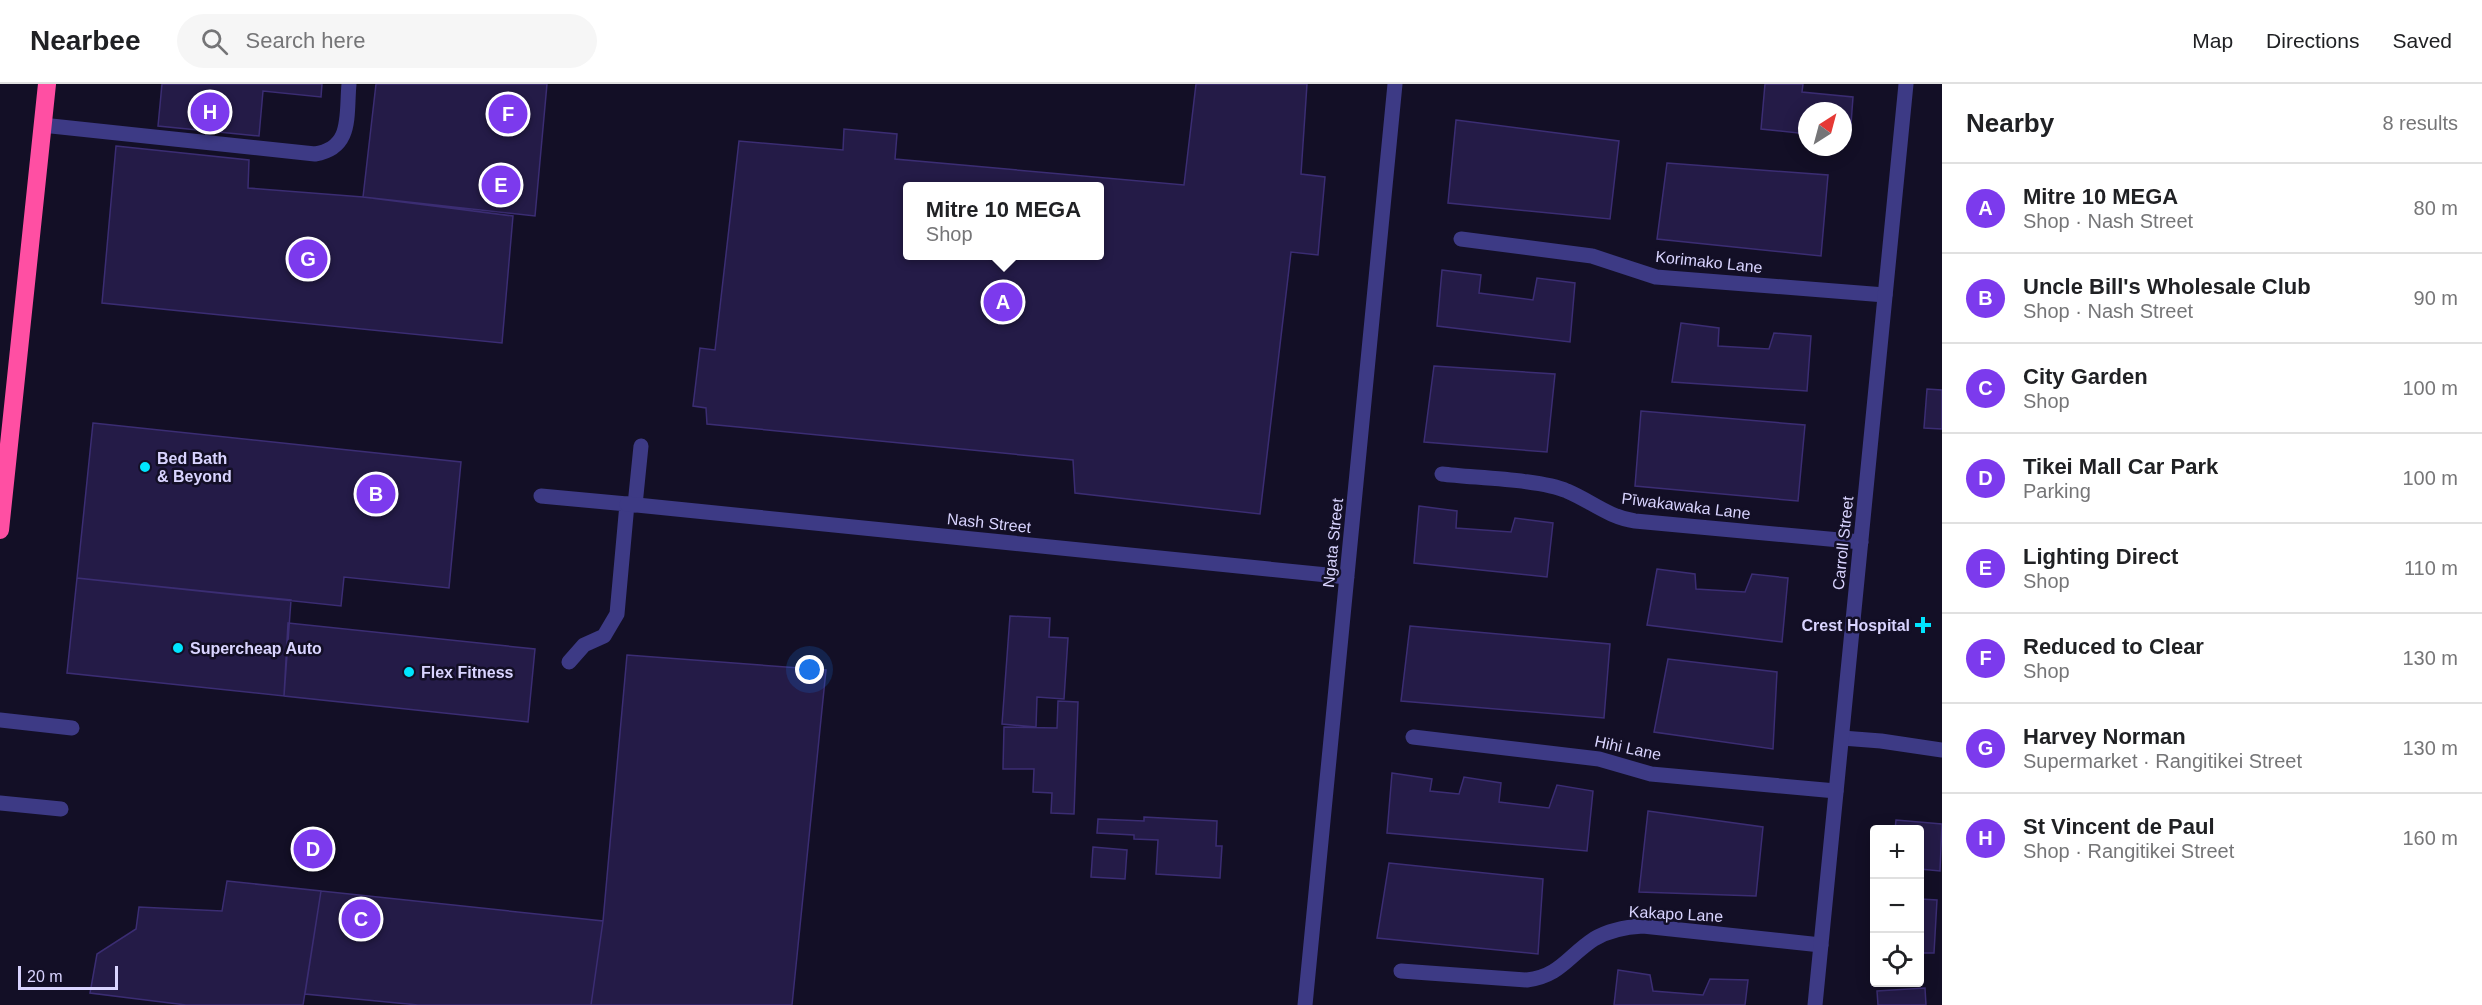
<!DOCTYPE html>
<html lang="en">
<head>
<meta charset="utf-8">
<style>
	:root { --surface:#fff; --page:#f6f6f6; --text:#202124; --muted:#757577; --line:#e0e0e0; --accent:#7c3aed }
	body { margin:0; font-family:Helvetica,sans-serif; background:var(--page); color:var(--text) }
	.controls { position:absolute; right:18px; bottom:18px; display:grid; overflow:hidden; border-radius:6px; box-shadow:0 3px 15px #0003 }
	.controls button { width:54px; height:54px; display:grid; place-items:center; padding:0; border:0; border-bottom:2px solid var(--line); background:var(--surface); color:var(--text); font:30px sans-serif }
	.compass { position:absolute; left:1798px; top:18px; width:54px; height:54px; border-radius:50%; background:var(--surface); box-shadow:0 3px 15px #0003; rotate:36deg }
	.scale { position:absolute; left:18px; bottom:15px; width:100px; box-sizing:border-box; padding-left:6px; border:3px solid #d9d4ff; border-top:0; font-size:16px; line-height:21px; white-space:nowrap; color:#d9d4ff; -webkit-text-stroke:4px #130f26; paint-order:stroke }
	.you { position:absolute; left:810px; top:586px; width:21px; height:21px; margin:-15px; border:4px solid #fff; border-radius:50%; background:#1a73e8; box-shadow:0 0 0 9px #1a73e833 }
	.badge { display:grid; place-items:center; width:39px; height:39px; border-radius:50%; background:var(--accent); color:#fff; font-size:20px; font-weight:700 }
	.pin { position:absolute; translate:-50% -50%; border:3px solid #fff; box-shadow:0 2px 6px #0006 }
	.popup { position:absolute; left:903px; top:98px; width:201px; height:78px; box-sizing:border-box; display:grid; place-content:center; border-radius:6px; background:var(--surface); filter:drop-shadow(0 2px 4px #0005); font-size:20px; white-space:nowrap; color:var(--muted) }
	.popup b { font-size:22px; color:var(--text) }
	.popup::after { content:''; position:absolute; left:50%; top:100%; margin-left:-12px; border:12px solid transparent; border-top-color:var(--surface) }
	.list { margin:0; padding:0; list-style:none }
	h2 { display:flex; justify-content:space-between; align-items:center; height:78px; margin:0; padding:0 24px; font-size:26px }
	h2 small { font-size:20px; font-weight:400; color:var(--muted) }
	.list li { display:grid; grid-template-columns:39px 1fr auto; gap:18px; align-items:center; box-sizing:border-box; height:90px; padding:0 24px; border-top:2px solid var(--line) }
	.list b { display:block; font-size:22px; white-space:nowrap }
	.list p { margin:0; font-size:20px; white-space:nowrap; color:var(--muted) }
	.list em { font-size:20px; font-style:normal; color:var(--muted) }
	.icon { flex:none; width:33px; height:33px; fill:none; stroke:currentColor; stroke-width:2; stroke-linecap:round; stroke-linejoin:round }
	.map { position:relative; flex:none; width:1942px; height:921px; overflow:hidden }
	header { display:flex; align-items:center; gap:36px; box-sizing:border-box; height:84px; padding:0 30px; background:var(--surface); border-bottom:2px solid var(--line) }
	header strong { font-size:28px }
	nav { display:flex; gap:33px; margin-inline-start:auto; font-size:21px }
	.search { width:420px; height:54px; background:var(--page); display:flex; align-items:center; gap:15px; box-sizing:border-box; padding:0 21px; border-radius:33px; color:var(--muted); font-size:22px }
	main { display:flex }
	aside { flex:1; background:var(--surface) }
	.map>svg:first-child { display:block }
</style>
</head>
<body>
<header>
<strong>Nearbee</strong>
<div class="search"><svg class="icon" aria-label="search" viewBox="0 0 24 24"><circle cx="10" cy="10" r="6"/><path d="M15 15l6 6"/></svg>Search here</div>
<nav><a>Map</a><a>Directions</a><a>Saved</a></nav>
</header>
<main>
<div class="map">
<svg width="1942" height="921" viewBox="0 0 1942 921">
	<rect width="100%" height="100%" fill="#130f26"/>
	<path fill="#241b47" stroke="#3b2d73" stroke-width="1.5" fill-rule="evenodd" d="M162,0h160l-1,13 -58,-6 -4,45 -101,-10z
		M376,0h171l-12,132 -172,-19z
		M1196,0h111l-6,90 24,3 -7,78 -27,-3 -31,262 -185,-21 -2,-33 -366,-36 -1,-16 -13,-2 7,-58 15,2 24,-209 104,9 1,-21 53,5 -2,25 289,26zM907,103h192v69h-192z
		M1765,0h38l-1,8 51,5 -3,41 -7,-1v-26h-36v23l-46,-5z
		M1456,36l163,21 -9,78 -162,-16z
		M116,62l133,14 -1,28 115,9 150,19 -11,127 -400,-40z
		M1667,79l161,12 -7,81 -164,-17z
		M1442,186l39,5 -2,18 54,7 4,-22 38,5 -5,59 -133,-16z
		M1681,239l38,5 -1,18 51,3 5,-16 37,3 -4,55 -135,-9z
		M1434,282l121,8 -8,78 -123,-10z
		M1927,305l15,1v39l-18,-1z
		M1641,327l164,14 -7,76 -163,-15z
		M93,339l368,39 -12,126 -105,-11 -3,29 -264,-28z
		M1419,422l38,5 -1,17 55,4 4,-14 38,5 -6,54 -133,-14z
		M1657,485l38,5 1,15 49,3 7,-18 36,4 -6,64 -135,-17z
		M77,494l214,22 -7,96 -217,-23z
		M1010,532l40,2 -1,19 19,1 -4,61 -27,-2 -1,30 -34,-3z
		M288,539l247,26 -7,73 -244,-26z
		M1410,542l200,18 -6,74 -203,-17z
		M627,571l199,15 -34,335h-201l12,-84z
		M1668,575l109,13 -4,77 -119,-17z
		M1058,617l20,1 -4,112 -23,-1 1,-20 -19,-1 1,-23h-31l1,-42 53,1z
		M1392,689l40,6 -2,12 29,3 5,-17 37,6 -2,19 50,6 8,-23 36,6 -6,60 -200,-18z
		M1648,727l115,16 -7,69 -117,-4z
		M1144,733l73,4 -1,25h6l-2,32 -64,-4 2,-34 -24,-1v-4l-37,-2 1,-14 46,2z
		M1896,736l46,4 -2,47 -20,-2v-39h-25z
		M1093,763l34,3 -2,29 -34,-2z
		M1389,779l154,16 -5,75 -161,-16z
		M227,797l94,10 -18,114h-117l-96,-12 7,-39 39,-25 3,-22 83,4z
		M321,807l282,30 -12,84h-173l-113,-11z
		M1920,815l17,1 -3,53h-11l-1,14h-2z
		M1618,886l32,5 3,16 50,4 7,-16 38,1 -3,25h-131z
		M1925,904l1,17h-48l-1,-14z"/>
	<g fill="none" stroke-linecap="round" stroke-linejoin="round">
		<path stroke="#3d3a85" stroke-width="15" d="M42,41l273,29c38,-6 31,-39 34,-70
			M1461,155l131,17 64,21 229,18
			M1442,390c31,4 98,5 125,17 24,10 41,26 68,30l226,21
			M541,412l86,8 -10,110 -13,22 -20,9 -15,17
			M635,421l6,-59
			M0,636l72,8
			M1413,653l186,22 52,15 185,17
			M1842,654l39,3 61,9
			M0,719l61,6
			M1401,887l126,9c33,-4 41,-24 67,-41 15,-9 31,-12 49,-13l178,19"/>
		<path stroke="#3d3a85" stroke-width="15" d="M627,420l720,73
			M1305,921l90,-921
			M1815,921l91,-921"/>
		<path stroke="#ff4fa3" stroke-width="18" d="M0,446l47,-446"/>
	</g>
	<g fill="#00e5ff" stroke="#130f26" stroke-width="2">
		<circle cx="145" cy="383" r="6"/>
		<path d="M1920 532h6v6h6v6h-6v6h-6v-6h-6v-6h6z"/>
		<circle cx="178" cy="564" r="6"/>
		<circle cx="409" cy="588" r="6"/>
	</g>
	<g text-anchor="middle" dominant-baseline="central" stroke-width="5" stroke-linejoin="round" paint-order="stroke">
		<g font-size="16" fill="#d9d4ff" stroke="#130f26">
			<text transform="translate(1709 178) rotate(6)">Korimako Lane</text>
			<text transform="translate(1686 422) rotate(7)">Pīwakawaka Lane</text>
			<text transform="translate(989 439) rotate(6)">Nash Street</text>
			<text transform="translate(1333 459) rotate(-84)">Ngata Street</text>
			<text transform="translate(1843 459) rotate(-84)">Carroll Street</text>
			<text transform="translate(1628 664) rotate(12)">Hihi Lane</text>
			<text transform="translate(1676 830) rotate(3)">Kakapo Lane</text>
		</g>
		<g font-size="16" font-weight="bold" fill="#d9d4ff" stroke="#130f26" text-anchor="start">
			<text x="157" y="374">Bed Bath<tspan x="157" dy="18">&amp; Beyond</tspan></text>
			<text x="1910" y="541" text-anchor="end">Crest Hospital</text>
			<text x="190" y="564">Supercheap Auto</text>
			<text x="421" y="588">Flex Fitness</text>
		</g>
	</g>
</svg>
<div class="controls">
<button>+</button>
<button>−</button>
<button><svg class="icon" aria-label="locate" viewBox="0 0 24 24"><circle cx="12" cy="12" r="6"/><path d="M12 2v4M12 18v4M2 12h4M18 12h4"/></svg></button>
</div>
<svg class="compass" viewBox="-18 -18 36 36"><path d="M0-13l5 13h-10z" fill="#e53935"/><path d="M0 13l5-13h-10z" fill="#757577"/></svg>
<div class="scale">20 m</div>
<div class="you"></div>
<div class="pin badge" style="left:1003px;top:218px">A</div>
<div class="popup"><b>Mitre 10 MEGA</b>Shop</div>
<div class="pin badge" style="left:376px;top:410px">B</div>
<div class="pin badge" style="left:361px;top:835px">C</div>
<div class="pin badge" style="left:313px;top:765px">D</div>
<div class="pin badge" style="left:501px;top:101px">E</div>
<div class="pin badge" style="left:508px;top:30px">F</div>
<div class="pin badge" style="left:308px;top:175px">G</div>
<div class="pin badge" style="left:210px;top:28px">H</div>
</div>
<aside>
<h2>Nearby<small>8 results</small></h2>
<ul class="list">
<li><span class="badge">A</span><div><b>Mitre 10 MEGA</b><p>Shop · Nash Street</p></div><em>80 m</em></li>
<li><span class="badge">B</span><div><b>Uncle Bill's Wholesale Club</b><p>Shop · Nash Street</p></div><em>90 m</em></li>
<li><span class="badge">C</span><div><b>City Garden</b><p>Shop</p></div><em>100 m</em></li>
<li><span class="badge">D</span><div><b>Tikei Mall Car Park</b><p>Parking</p></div><em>100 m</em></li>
<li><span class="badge">E</span><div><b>Lighting Direct</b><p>Shop</p></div><em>110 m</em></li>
<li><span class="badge">F</span><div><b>Reduced to Clear</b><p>Shop</p></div><em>130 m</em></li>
<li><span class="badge">G</span><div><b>Harvey Norman</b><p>Supermarket · Rangitikei Street</p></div><em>130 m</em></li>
<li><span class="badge">H</span><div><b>St Vincent de Paul</b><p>Shop · Rangitikei Street</p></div><em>160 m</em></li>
</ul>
</aside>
</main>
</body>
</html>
